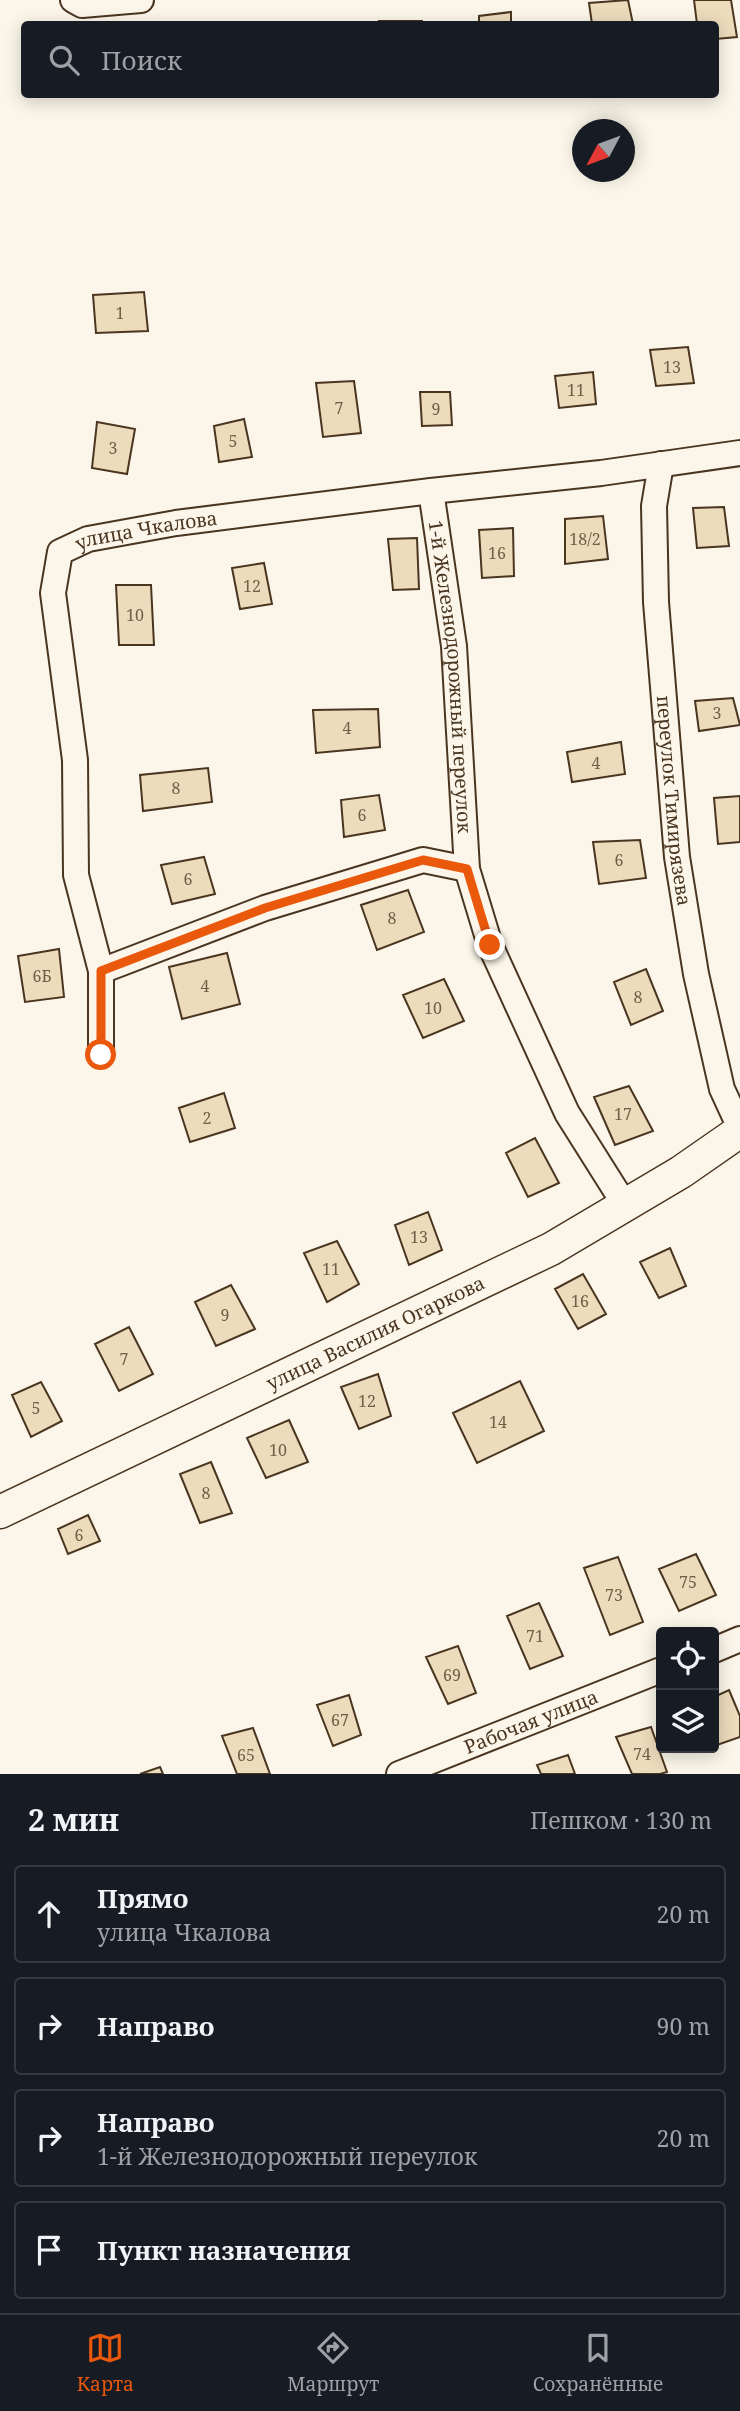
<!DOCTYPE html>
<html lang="ru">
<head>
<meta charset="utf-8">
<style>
	:root { --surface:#171b24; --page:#242831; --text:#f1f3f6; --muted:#9ea1a6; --line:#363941; --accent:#ea580c }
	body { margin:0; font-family:"Noto Serif",serif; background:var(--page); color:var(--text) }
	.controls { position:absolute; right:21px; bottom:21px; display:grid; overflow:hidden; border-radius:7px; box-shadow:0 4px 18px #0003 }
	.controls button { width:63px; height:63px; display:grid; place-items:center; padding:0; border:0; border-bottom:2px solid var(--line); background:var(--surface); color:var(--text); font:35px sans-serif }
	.compass { position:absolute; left:572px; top:119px; width:63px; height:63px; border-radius:50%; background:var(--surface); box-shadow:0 4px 18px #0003; rotate:229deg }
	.stop { position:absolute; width:21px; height:21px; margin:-16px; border:5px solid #ea580c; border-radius:50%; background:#fff }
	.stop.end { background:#ea580c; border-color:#fff; box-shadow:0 2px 7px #0008 }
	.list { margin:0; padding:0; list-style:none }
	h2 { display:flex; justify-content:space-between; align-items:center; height:91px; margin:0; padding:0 28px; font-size:30px }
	h2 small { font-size:23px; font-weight:400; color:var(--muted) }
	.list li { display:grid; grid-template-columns:46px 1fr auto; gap:21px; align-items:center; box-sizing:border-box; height:98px; margin:0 14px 14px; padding:0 14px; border:2px solid var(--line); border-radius:7px }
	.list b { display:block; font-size:26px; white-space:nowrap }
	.list p { margin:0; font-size:23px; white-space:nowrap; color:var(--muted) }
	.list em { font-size:23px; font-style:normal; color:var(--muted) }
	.icon { flex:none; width:38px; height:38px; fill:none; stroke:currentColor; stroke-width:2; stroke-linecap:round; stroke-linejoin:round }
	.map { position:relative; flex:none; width:740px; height:1774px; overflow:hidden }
	.search { position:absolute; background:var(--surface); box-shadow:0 4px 18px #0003; left:21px; right:21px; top:21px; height:77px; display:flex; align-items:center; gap:18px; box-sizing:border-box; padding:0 24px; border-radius:7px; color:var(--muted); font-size:26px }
	.sheet { height:539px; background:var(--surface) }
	nav { display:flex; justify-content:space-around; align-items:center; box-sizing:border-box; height:98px; border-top:2px solid var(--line); background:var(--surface); font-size:19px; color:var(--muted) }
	nav a { display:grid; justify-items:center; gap:4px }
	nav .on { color:var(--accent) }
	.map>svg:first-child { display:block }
</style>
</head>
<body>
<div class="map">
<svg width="740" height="1774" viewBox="0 0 740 1774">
	<rect width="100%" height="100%" fill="#fbf6e9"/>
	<path fill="#ecdcbc" stroke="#4a3520" stroke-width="2" d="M628,0l5,24h-41l-3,-21z
		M694,0h37l6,37 -21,2v-15h-19z
		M511,12v12h-32v-8z
		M379,21h43v3h-43z
		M144,292l4,39 -52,2 -3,-38z
		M688,347l6,36 -38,3 -6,-36z
		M593,372l3,32 -37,4 -4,-32z
		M354,381l7,52 -38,4 -7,-54z
		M420,392h30l2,33 -30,1z
		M244,419l8,38 -33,5 -5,-36z
		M97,422l38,7 -8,45 -35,-6z
		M724,507l5,39 -32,2 -4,-40z
		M603,516l5,43 -43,5v-45z
		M513,528l1,48 -32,2 -3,-48z
		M417,538l2,51 -26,1 -5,-51z
		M264,563l8,41 -32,5 -8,-41z
		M116,585h35l3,60h-35z
		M733,698l7,27 -41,6 -4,-30z
		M378,709l2,38 -64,6 -3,-43z
		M621,742l4,32 -53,8 -5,-30z
		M208,768l4,34 -69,9 -3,-36z
		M379,795l6,35 -41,7 -3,-37z
		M740,796v46l-22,2 -4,-46z
		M640,840l6,38 -47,6 -6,-42z
		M204,857l11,37 -43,10 -11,-39z
		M408,890l16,42 -47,18 -16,-45z
		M59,949l5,48 -39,5 -7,-46z
		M227,953l13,51 -58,15 -13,-52z
		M646,969l17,42 -32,14 -17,-43z
		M444,979l20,42 -41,17 -20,-43z
		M629,1086l24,45 -38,14 -21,-48z
		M224,1093l11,35 -45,14 -11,-34z
		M535,1138l24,45 -31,14 -22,-44z
		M428,1212l14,38 -33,15 -14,-40z
		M337,1241l22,43 -32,18 -23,-49z
		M670,1248l16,38 -27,12 -19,-36z
		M583,1274l23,40 -28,15 -23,-40z
		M231,1285l24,44 -39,17 -21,-44z
		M129,1327l24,47 -34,17 -24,-47z
		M378,1374l13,42 -32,13 -18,-42z
		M520,1381l24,50 -67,32 -24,-50z
		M41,1382l21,39 -31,16 -19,-42z
		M289,1420l19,42 -42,16 -19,-40z
		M211,1462l21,51 -32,10 -20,-49z
		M88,1515l12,26 -32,13 -10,-25z
		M696,1554l20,41 -37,16 -20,-42z
		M618,1557l25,65 -33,13 -26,-67z
		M539,1603l24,53 -33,13 -23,-53z
		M458,1646l18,47 -28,11 -22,-47z
		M729,1690l11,26v21l-23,8 -3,-7v-41z
		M349,1695l12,40 -28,11 -16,-41z
		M651,1727l16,45 -7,2h-28l-16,-37z
		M253,1728l17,46h-33l-15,-38z
		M568,1755l7,19h-34l-4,-9z
		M160,1767l3,7h-23z"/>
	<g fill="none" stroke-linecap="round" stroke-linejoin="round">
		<defs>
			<g id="minor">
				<path d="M73,0l9,5 59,-5"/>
				<path id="s1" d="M661,464l-7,42 2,96 21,255 19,117 26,115 18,39"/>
				<path id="s2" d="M431,491l23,155 13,223 23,76 77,168 58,92"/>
				<path d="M101,971l164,-63 158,-48 44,9"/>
				<path id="s3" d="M101,1055v-84l-25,-96 -1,-115 -22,-167 7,-41 28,-13 88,-16 255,-32 170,-18 139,-20"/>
				<path d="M714,1650l26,-11"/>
				<path id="s4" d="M399,1774l262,-104"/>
			</g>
			<g id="tertiary">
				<path id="s5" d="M0,1512l551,-263 130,-77 59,-41"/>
			</g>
		</defs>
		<use href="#minor" stroke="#4a3520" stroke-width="28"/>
		<use href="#tertiary" stroke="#4a3520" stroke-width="35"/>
		<use href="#minor" stroke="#fbf6e9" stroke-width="24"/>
		<use href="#tertiary" stroke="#fbf6e9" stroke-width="32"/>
	</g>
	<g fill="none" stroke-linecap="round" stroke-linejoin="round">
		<path stroke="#ea580c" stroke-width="9" d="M101,1055v-84l164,-63 158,-48 44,9 23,76"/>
	</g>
	<g text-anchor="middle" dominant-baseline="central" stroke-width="5" stroke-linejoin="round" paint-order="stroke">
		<g font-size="16" fill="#725f47">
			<text x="120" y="313">1</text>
			<text x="672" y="367">13</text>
			<text x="576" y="390">11</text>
			<text x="339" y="408">7</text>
			<text x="436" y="409">9</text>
			<text x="233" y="441">5</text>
			<text x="113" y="448">3</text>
			<text x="585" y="539">18/2</text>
			<text x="497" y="553">16</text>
			<text x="252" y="586">12</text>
			<text x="135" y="615">10</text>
			<text x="717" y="713">3</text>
			<text x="347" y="728">4</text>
			<text x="596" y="763">4</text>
			<text x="176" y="788">8</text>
			<text x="362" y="815">6</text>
			<text x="619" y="860">6</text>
			<text x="188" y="879">6</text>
			<text x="392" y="918">8</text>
			<text x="42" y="976">6Б</text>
			<text x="205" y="986">4</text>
			<text x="638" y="997">8</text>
			<text x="433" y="1008">10</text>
			<text x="623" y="1114">17</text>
			<text x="207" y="1118">2</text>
			<text x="419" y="1237">13</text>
			<text x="331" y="1269">11</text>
			<text x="580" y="1301">16</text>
			<text x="225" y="1315">9</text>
			<text x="124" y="1359">7</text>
			<text x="367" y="1401">12</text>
			<text x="36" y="1408">5</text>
			<text x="498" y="1422">14</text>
			<text x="278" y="1450">10</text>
			<text x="206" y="1493">8</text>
			<text x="79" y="1535">6</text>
			<text x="688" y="1582">75</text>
			<text x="614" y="1595">73</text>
			<text x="535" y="1636">71</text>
			<text x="452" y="1675">69</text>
			<text x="340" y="1720">67</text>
			<text x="642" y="1754">74</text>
			<text x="246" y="1755">65</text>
		</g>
		<g font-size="19" fill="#4a3520" stroke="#fbf6e9">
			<text stroke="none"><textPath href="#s3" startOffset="598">улица Чкалова</textPath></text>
			<text stroke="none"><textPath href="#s2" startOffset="187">1-й Железнодорожный переулок</textPath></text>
			<text stroke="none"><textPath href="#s1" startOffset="338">переулок Тимирязева</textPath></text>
			<text stroke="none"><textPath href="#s5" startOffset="416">улица Василия Огаркова</textPath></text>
			<text stroke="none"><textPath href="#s4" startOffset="142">Рабочая улица</textPath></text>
		</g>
	</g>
</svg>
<div class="controls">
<button><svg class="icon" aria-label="locate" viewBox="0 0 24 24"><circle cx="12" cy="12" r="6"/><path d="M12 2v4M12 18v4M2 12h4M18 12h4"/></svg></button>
<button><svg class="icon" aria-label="layers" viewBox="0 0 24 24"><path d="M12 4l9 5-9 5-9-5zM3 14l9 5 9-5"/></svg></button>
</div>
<svg class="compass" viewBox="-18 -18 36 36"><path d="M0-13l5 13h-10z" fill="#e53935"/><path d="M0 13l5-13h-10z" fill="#9ea1a6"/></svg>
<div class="stop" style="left:101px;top:1055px"></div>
<div class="stop end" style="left:490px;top:945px"></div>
<div class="search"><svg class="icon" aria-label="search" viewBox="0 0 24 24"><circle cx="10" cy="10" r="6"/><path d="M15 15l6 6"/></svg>Поиск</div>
</div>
<section class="sheet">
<h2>2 мин<small>Пешком · 130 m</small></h2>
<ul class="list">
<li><svg class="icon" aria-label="ahead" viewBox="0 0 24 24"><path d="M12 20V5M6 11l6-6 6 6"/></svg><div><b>Прямо</b><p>улица Чкалова</p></div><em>20 m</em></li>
<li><svg class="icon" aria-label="right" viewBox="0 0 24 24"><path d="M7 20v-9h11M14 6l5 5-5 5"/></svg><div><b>Направо</b></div><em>90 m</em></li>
<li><svg class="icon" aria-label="right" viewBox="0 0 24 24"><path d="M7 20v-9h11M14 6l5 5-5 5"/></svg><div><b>Направо</b><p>1-й Железнодорожный переулок</p></div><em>20 m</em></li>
<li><svg class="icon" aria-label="arrive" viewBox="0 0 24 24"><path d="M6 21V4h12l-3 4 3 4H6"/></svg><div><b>Пункт назначения</b></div></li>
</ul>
</section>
<nav>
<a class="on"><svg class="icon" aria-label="map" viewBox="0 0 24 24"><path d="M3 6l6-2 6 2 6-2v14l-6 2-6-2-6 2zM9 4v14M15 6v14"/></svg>Карта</a>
<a><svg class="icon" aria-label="directions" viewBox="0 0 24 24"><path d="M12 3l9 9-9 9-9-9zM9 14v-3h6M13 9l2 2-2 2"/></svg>Маршрут</a>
<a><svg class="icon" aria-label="saved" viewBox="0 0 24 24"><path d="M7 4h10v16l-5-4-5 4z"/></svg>Сохранённые</a>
</nav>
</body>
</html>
